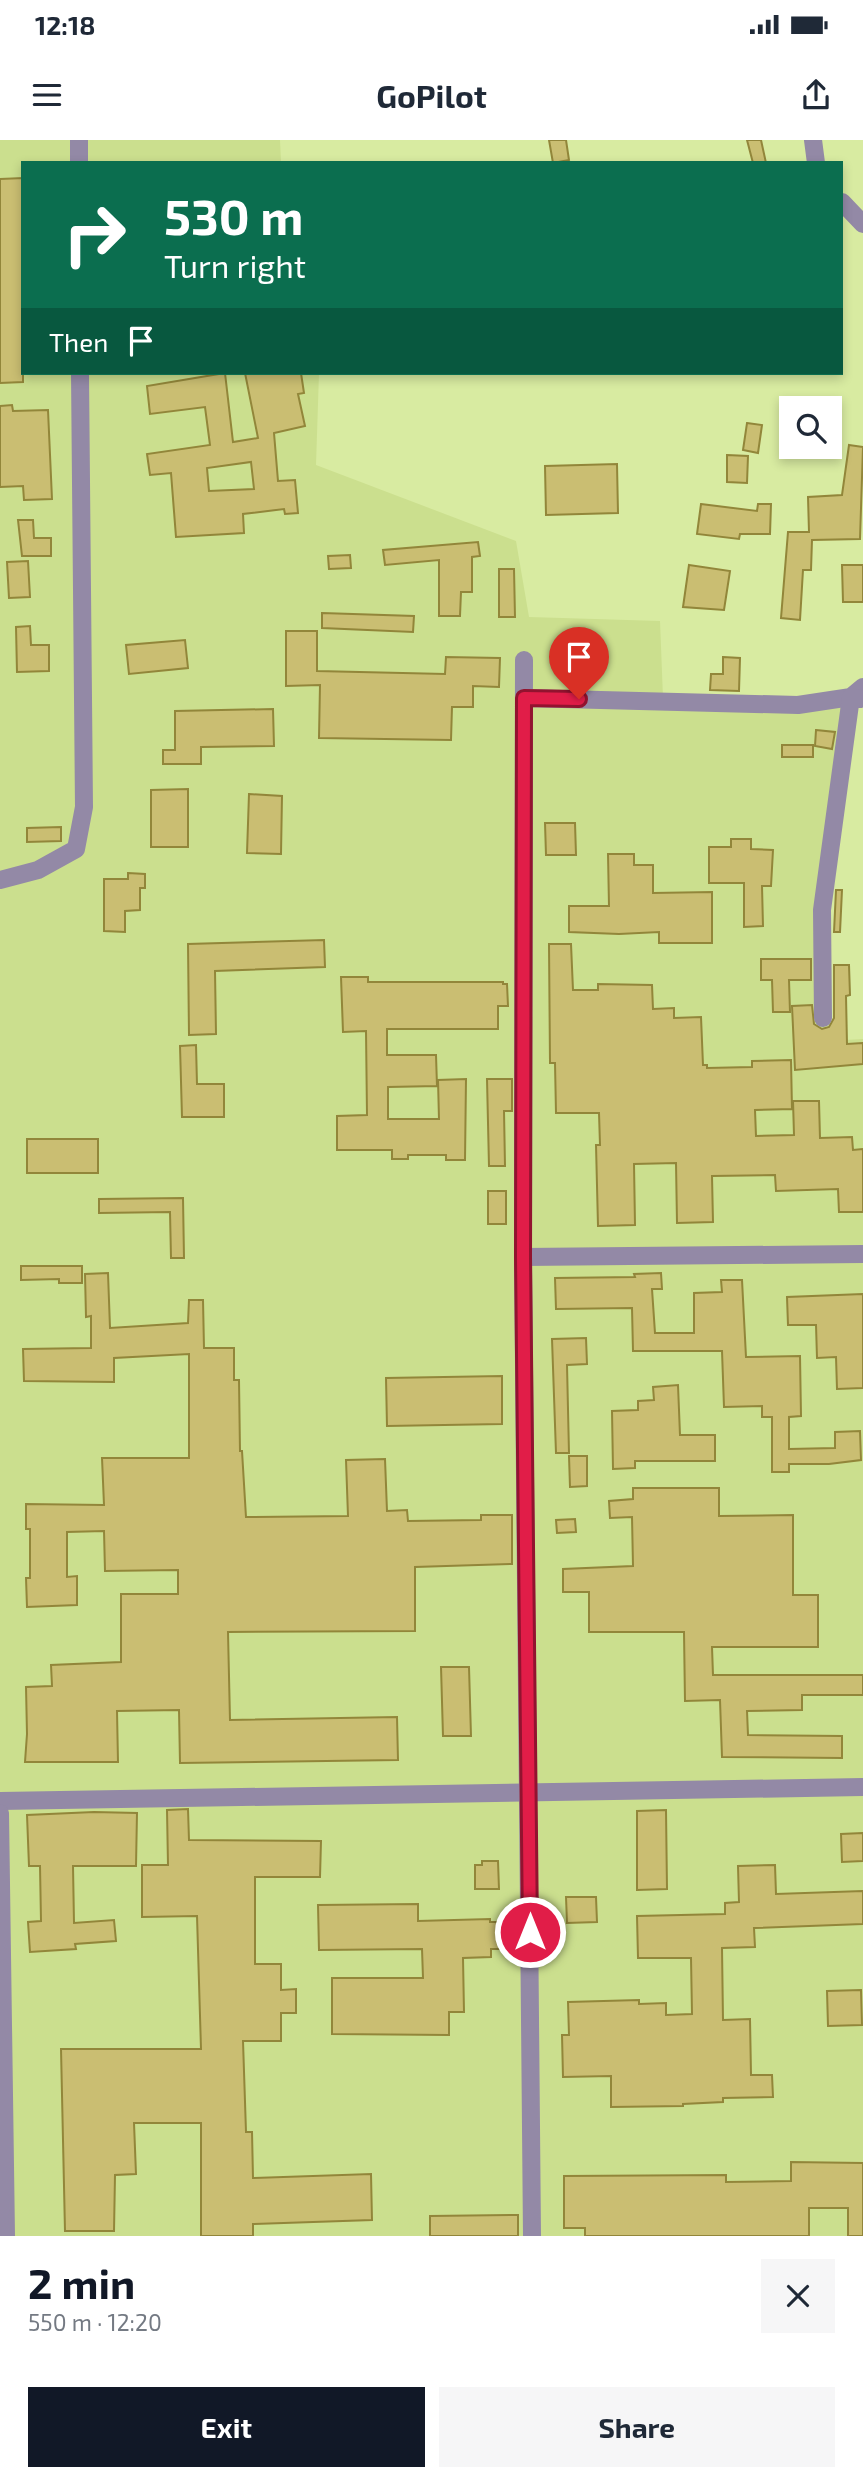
<!DOCTYPE html>
<meta charset="utf-8">
<style>
body{margin:0;font-family:"Exo 2",sans-serif;background:#f6f6f7;color:#1f2937;height:100vh;display:flex;flex-direction:column;font-size:26px;white-space:nowrap}
*{box-sizing:border-box;margin:0}
p{font-size:23px;color:#747a83}
.icon{flex:none;width:38px;height:38px;fill:none;stroke:currentColor;stroke-width:2;stroke-linecap:round;stroke-linejoin:round}
.map{position:relative;height:2096px;overflow:hidden}
.panel{display:flex;flex-direction:column;background:#fff;flex:1}
.panel>*{flex:none}
.top-card{position:absolute;left:21px;top:21px;width:822px;height:214px;border-radius:0px;box-shadow:0 4px 10px #0003;background:#0b6e4f;color:#fff;overflow:hidden}
.buttons{position:absolute;left:779px;top:256px;display:grid;gap:14px}
.buttons a{display:grid;place-items:center;width:63px;height:63px;border-radius:0px;background:#fff;box-shadow:0 4px 10px #0003;font-size:35px}
.pin{position:absolute;display:grid;place-items:center;width:60px;height:60px;color:#fff;margin:-72px -30px;border-radius:50% 50% 50% 0;rotate:-45deg;box-shadow:0 0 7px #0007}
.pin .icon{rotate:45deg}
.me{position:absolute;width:77px;margin:-38px;rotate:0deg;stroke-linejoin:round;filter:drop-shadow(0 0 5px #0008)}
.turn{display:flex;align-items:center;gap:24px;height:147px;padding:0 28px;font-size:32px}
.turn .icon{width:91px;height:91px;stroke-width:2.5}
.turn b{display:block;font-size:49px;line-height:60px}
.then{display:flex;align-items:center;height:66px;padding:0 28px;background:#0003;gap:14px;font-size:26px}
.round{display:grid;place-items:center;flex:none;width:74px;height:74px;border-radius:0px;background:#f6f6f7}
.headline{display:flex;align-items:center;justify-content:space-between;height:119px;padding:0 28px}
h1{font-size:42px;font-weight:700;line-height:52px;color:#111827}
.action{display:flex;gap:14px;margin-top:auto;padding:14px 28px}
.action a{flex:1;height:80px;border-radius:0px;background:#111827;color:#fff;font-size:28px;font-weight:700;line-height:80px;text-align:center}
.action a+a{background:#f6f6f7;color:#1f2937}
.status{display:flex;justify-content:space-between;align-items:center;height:49px;padding:0 35px;background:#fff;direction:ltr}
.status svg{height:19px;fill:currentColor}
header{display:flex;justify-content:space-between;align-items:center;height:91px;padding:0 28px;background:#fff;font-size:32px;font-weight:700}
.map>svg:first-child{display:block}
.built{fill:#cbdf8e}
.building{fill:#cabe72;stroke:#92863a;stroke-width:2;fill-rule:evenodd}
.lines{fill:none;stroke-linecap:round;stroke-linejoin:round}
.street{stroke:#9389a6;stroke-width:18}
.route-casing{stroke:#92132f;stroke-width:18}
.route{stroke:#e11d48;stroke-width:12}
</style>
<div class="status"><b>12:18</b><svg viewBox="0 0 49 12"><path d="M0 12V9h3v3zM5 12V6h3v6zM10 12V3h3v9zM15 12V0h3v12zM26 1h20v11H26zM47 4h2v5h-2z"/></svg></div>
<header><svg class="icon" aria-label="menu" viewBox="0 0 24 24"><path d="M4 6h16M4 12h16M4 18h16"/></svg>GoPilot<svg class="icon" aria-label="share" viewBox="0 0 24 24"><path d="M12 15V3M7 8l5-5 5 5M5 13v7h14v-7"/></svg></header>
<div class="map">
<svg width="863" height="2096" viewBox="0 0 863 2096">
<rect width="100%" height="100%" fill="#d8eba1"/>
<!-- built -->
<path class="built" d="M 0,0 L 280,0 L 281,23 L 23,23 L 23,233 L 319,233 L 316,325 L 516,401 L 529,477 L 660,481 L 663,558 L 857,567 L 822,736 L 827,901 L 863,899 L 863,2096 L 0,2096 Z"/>
<!-- building -->
<g class="building">
<path d="M 549,0 L 566,0 L 569,20 L 553,23 Z"/>
<path d="M 747,0 L 761,0 L 766,23 L 753,23 Z"/>
<path d="M 23,38 L 23,242 L 0,243 L 0,39 Z"/>
<path d="M 225,233 L 233,302 L 258,298 L 245,233 L 301,233 L 304,253 L 298,254 L 305,286 L 274,293 L 278,341 L 295,340 L 298,373 L 285,374 L 284,369 L 243,374 L 244,393 L 176,397 L 171,333 L 150,335 L 147,314 L 210,305 L 205,267 L 150,274 L 147,246 ZM 251,322 L 254,349 L 209,351 L 207,328 Z"/>
<path d="M 12,265 L 13,271 L 48,270 L 52,359 L 24,360 L 23,346 L 0,347 L 0,266 Z"/>
<path d="M 747,283 L 762,285 L 758,313 L 743,310 Z"/>
<path d="M 849,305 L 863,307 L 860,399 L 812,400 L 811,430 L 803,430 L 800,480 L 781,478 L 788,392 L 809,392 L 808,357 L 842,355 Z"/>
<path d="M 727,315 L 748,316 L 747,343 L 727,342 Z"/>
<path d="M 617,324 L 618,373 L 546,375 L 545,326 Z"/>
<path d="M 701,364 L 757,371 L 758,364 L 771,364 L 770,394 L 740,394 L 739,399 L 697,394 Z"/>
<path d="M 18,380 L 33,380 L 34,398 L 51,398 L 51,416 L 22,416 Z"/>
<path d="M 478,402 L 480,416 L 472,417 L 472,452 L 461,452 L 460,476 L 439,476 L 439,420 L 385,425 L 383,410 Z"/>
<path d="M 350,415 L 351,428 L 329,429 L 328,416 Z"/>
<path d="M 28,421 L 30,457 L 9,458 L 7,422 Z"/>
<path d="M 689,425 L 730,431 L 724,470 L 683,467 Z"/>
<path d="M 842,425 L 863,425 L 863,462 L 843,462 Z"/>
<path d="M 499,429 L 514,429 L 515,477 L 499,477 Z"/>
<path d="M 322,473 L 414,476 L 413,492 L 322,488 Z"/>
<path d="M 30,486 L 31,505 L 49,505 L 49,531 L 17,532 L 16,487 Z"/>
<path d="M 286,491 L 317,491 L 317,531 L 445,534 L 446,517 L 500,518 L 499,547 L 473,546 L 473,567 L 452,567 L 451,600 L 319,598 L 320,545 L 286,546 Z"/>
<path d="M 185,500 L 188,528 L 129,534 L 126,505 Z"/>
<path d="M 723,517 L 740,518 L 739,551 L 710,550 L 711,534 L 723,534 Z"/>
<path d="M 273,569 L 274,606 L 201,607 L 201,624 L 163,624 L 163,610 L 175,610 L 175,571 Z"/>
<path d="M 816,590 L 835,592 L 832,609 L 815,606 Z"/>
<rect x="782" y="605" width="31" height="12"/>
<path d="M 188,649 L 188,707 L 151,707 L 151,650 Z"/>
<path d="M 249,654 L 282,656 L 281,714 L 247,713 Z"/>
<path d="M 545,683 L 575,683 L 576,715 L 546,715 Z"/>
<path d="M 61,687 L 61,701 L 27,702 L 27,688 Z"/>
<path d="M 731,699 L 751,699 L 751,709 L 773,710 L 771,746 L 762,746 L 763,786 L 744,787 L 744,743 L 709,743 L 709,707 L 731,707 Z"/>
<path d="M 608,714 L 634,714 L 634,725 L 653,725 L 653,753 L 712,752 L 712,803 L 659,803 L 659,792 L 619,794 L 569,792 L 569,766 L 609,766 Z"/>
<path d="M 128,733 L 145,734 L 145,748 L 140,748 L 140,770 L 125,771 L 125,792 L 104,791 L 104,739 L 128,739 Z"/>
<path d="M 836,750 L 842,750 L 840,792 L 834,792 Z"/>
<path d="M 324,800 L 325,827 L 215,831 L 216,894 L 189,895 L 188,804 Z"/>
<path d="M 549,804 L 571,804 L 573,850 L 598,850 L 598,844 L 652,845 L 653,869 L 674,868 L 674,878 L 701,877 L 703,925 L 707,925 L 707,928 L 752,927 L 752,921 L 791,920 L 792,969 L 755,970 L 756,996 L 794,995 L 793,961 L 819,961 L 820,998 L 852,997 L 853,1010 L 863,1009 L 863,1072 L 839,1072 L 838,1049 L 776,1051 L 775,1035 L 712,1036 L 713,1082 L 677,1083 L 676,1023 L 634,1024 L 635,1085 L 598,1086 L 596,1005 L 600,1005 L 599,973 L 556,973 L 555,923 L 550,923 Z"/>
<path d="M 761,819 L 811,819 L 811,840 L 789,840 L 790,872 L 773,872 L 772,840 L 761,840 Z"/>
<path d="M 834,825 L 849,825 L 850,855 L 846,856 L 847,904 L 863,903 L 863,924 L 795,930 L 792,866 L 812,865 L 814,884 L 822,889 L 829,887 L 834,878 Z"/>
<path d="M 341,837 L 368,837 L 368,842 L 503,842 L 503,844 L 507,844 L 508,866 L 498,866 L 498,889 L 387,889 L 387,915 L 436,915 L 437,946 L 388,947 L 388,979 L 439,979 L 438,940 L 466,939 L 465,1020 L 446,1020 L 446,1015 L 408,1015 L 408,1019 L 392,1019 L 392,1010 L 337,1010 L 337,976 L 367,975 L 366,891 L 343,892 Z"/>
<path d="M 196,905 L 197,944 L 224,944 L 224,977 L 182,977 L 180,906 Z"/>
<path d="M 487,939 L 512,939 L 512,971 L 504,971 L 505,1026 L 489,1026 Z"/>
<rect x="27" y="999" width="71" height="34"/>
<rect x="488" y="1051" width="18" height="33"/>
<path d="M 183,1058 L 184,1118 L 171,1118 L 170,1072 L 99,1073 L 99,1059 Z"/>
<path d="M 21,1126 L 82,1126 L 82,1143 L 59,1143 L 59,1139 L 21,1140 Z"/>
<path d="M 108,1133 L 110,1188 L 188,1183 L 189,1160 L 203,1160 L 204,1208 L 234,1208 L 234,1240 L 239,1240 L 240,1311 L 242,1311 L 246,1377 L 348,1376 L 346,1320 L 385,1319 L 387,1371 L 407,1370 L 408,1381 L 481,1380 L 481,1375 L 512,1375 L 512,1424 L 415,1427 L 415,1491 L 228,1492 L 230,1580 L 397,1577 L 398,1620 L 180,1623 L 179,1570 L 117,1571 L 118,1622 L 25,1622 L 27,1594 L 26,1547 L 52,1546 L 51,1525 L 121,1522 L 121,1454 L 178,1454 L 178,1430 L 105,1431 L 104,1391 L 67,1392 L 67,1437 L 77,1436 L 77,1465 L 27,1467 L 26,1438 L 30,1438 L 30,1389 L 26,1389 L 26,1364 L 104,1365 L 102,1318 L 189,1318 L 189,1214 L 114,1218 L 114,1242 L 24,1241 L 23,1209 L 91,1208 L 91,1176 L 86,1177 L 85,1134 Z"/>
<path d="M 661,1133 L 662,1149 L 652,1149 L 655,1193 L 694,1193 L 694,1153 L 722,1152 L 721,1140 L 742,1140 L 746,1217 L 800,1216 L 801,1276 L 789,1277 L 789,1309 L 835,1308 L 835,1292 L 860,1291 L 861,1320 L 829,1324 L 789,1324 L 789,1332 L 772,1332 L 772,1277 L 762,1277 L 762,1266 L 724,1267 L 722,1211 L 633,1211 L 632,1168 L 556,1169 L 555,1138 L 635,1137 L 634,1134 Z"/>
<path d="M 863,1154 L 863,1248 L 837,1249 L 836,1217 L 817,1218 L 816,1185 L 788,1185 L 787,1157 Z"/>
<path d="M 586,1198 L 587,1224 L 567,1225 L 569,1313 L 556,1313 L 552,1199 Z"/>
<path d="M 502,1236 L 502,1284 L 387,1286 L 386,1238 Z"/>
<path d="M 678,1245 L 680,1295 L 715,1295 L 715,1321 L 635,1321 L 635,1328 L 613,1329 L 612,1271 L 638,1270 L 638,1261 L 654,1260 L 653,1247 Z"/>
<path d="M 569,1316 L 587,1316 L 587,1346 L 570,1347 Z"/>
<path d="M 633,1348 L 719,1348 L 719,1376 L 793,1375 L 793,1455 L 818,1455 L 818,1507 L 712,1507 L 713,1535 L 863,1535 L 863,1555 L 802,1555 L 802,1570 L 747,1571 L 748,1595 L 842,1596 L 842,1618 L 722,1617 L 720,1560 L 685,1561 L 684,1492 L 589,1492 L 589,1452 L 563,1452 L 563,1429 L 633,1426 L 632,1377 L 610,1378 L 609,1361 L 633,1359 Z"/>
<path d="M 575,1379 L 576,1392 L 557,1393 L 556,1380 Z"/>
<path d="M 441,1527 L 469,1527 L 471,1596 L 443,1596 Z"/>
<path d="M 188,1669 L 189,1700 L 321,1701 L 320,1737 L 255,1737 L 255,1824 L 281,1824 L 281,1850 L 296,1849 L 296,1873 L 281,1873 L 281,1901 L 243,1901 L 246,1992 L 252,1992 L 253,2038 L 371,2034 L 372,2080 L 253,2084 L 253,2096 L 201,2096 L 201,1983 L 134,1983 L 136,2034 L 115,2035 L 114,2091 L 65,2091 L 61,1909 L 201,1909 L 197,1776 L 142,1777 L 142,1725 L 168,1725 L 167,1670 Z"/>
<path d="M 666,1670 L 667,1749 L 637,1750 L 637,1671 Z"/>
<path d="M 94,1672 L 137,1673 L 136,1726 L 73,1726 L 74,1783 L 114,1780 L 116,1801 L 75,1804 L 76,1809 L 30,1812 L 28,1782 L 41,1781 L 40,1726 L 29,1726 L 27,1675 Z"/>
<path d="M 863,1693 L 863,1721 L 842,1722 L 841,1694 Z"/>
<path d="M 482,1721 L 498,1721 L 499,1749 L 475,1749 L 475,1725 L 482,1725 Z"/>
<path d="M 775,1725 L 776,1754 L 863,1751 L 863,1784 L 754,1788 L 755,1807 L 722,1808 L 723,1880 L 750,1879 L 751,1935 L 772,1935 L 773,1957 L 723,1958 L 723,1962 L 683,1964 L 683,1966 L 611,1967 L 611,1936 L 563,1937 L 562,1895 L 569,1895 L 568,1862 L 639,1860 L 639,1864 L 666,1863 L 666,1875 L 692,1874 L 691,1818 L 638,1818 L 637,1776 L 725,1774 L 725,1763 L 739,1762 L 738,1726 Z"/>
<path d="M 566,1757 L 596,1757 L 597,1782 L 567,1783 Z"/>
<path d="M 418,1764 L 418,1781 L 490,1779 L 490,1782 L 518,1782 L 518,1809 L 491,1809 L 491,1817 L 463,1818 L 464,1872 L 449,1872 L 449,1895 L 332,1894 L 332,1838 L 423,1838 L 422,1809 L 319,1810 L 318,1765 Z"/>
<path d="M 861,1850 L 862,1885 L 828,1886 L 827,1851 Z"/>
<path d="M 791,2022 L 863,2023 L 863,2096 L 848,2096 L 848,2068 L 809,2068 L 809,2096 L 585,2096 L 585,2088 L 564,2088 L 564,2036 L 726,2035 L 726,2042 L 791,2041 Z"/>
<path d="M 518,2075 L 518,2096 L 430,2096 L 430,2076 Z"/>
</g>
<g class="lines">
<!-- street -->
<g class="street">
<path d="M 79,0 L 79,23"/>
<path d="M 813,0 L 816,23"/>
<path d="M 842,62 L 863,84"/>
<path d="M 524,520 L 523,1117 L 532,2096"/>
<path d="M 524,558 L 798,565 L 851,557 L 863,547"/>
<path d="M 0,740 L 38,730 L 76,709 L 84,667 L 80,233"/>
<path d="M 823,878 L 822,770 L 851,557 L 860,559"/>
<path d="M 523,1117 L 863,1114"/>
<path d="M 0,1661 L 863,1647"/>
<path d="M 0,1673 L 6,2096"/>
</g>
</g>
<g class="lines">
<defs>
<path id="route" d="M 530,1792 L 523,1117 L 524,558 L 579,559"/>
</defs>
<!-- route casing -->
<use href="#route" class="route-casing"/>
<!-- route -->
<use href="#route" class="route"/>
</g>
</svg>
<div class="buttons">
<a><svg class="icon" aria-label="search" viewBox="0 0 24 24"><circle cx="10" cy="10" r="6"/><path d="M15 15l6 6"/></svg></a>
</div>
<div class="pin" style="left:579px;top:559px;background:#d93025"><svg class="icon" aria-label="arrive" viewBox="0 0 24 24"><path d="M6 21V4h12l-3 4 3 4H6"/></svg></div>
<svg class="me" style="left:530px;top:1792px" viewBox="-20 -20 40 40"><circle r="17" fill="#e11d48" stroke="#fff" stroke-width="3"/><path d="M0-11L8 9 0 5-8 9z" fill="#fff"/></svg>
<div class="top-card">
<div class="turn"><svg class="icon" aria-label="right" viewBox="0 0 24 24"><path d="M7 20v-9h11M14 6l5 5-5 5"/></svg><div><b>530 m</b>Turn right</div></div>
<div class="then">Then<svg class="icon" aria-label="arrive" viewBox="0 0 24 24"><path d="M6 21V4h12l-3 4 3 4H6"/></svg></div>
</div>
</div>
<section class="panel">
<div class="headline"><div><h1>2 min</h1><p>550 m · 12:20</p></div><a class="round"><svg class="icon" aria-label="close" viewBox="0 0 24 24"><path d="M6 6l12 12M18 6L6 18"/></svg></a></div>
<div class="action"><a>Exit</a><a>Share</a></div>
</section>
